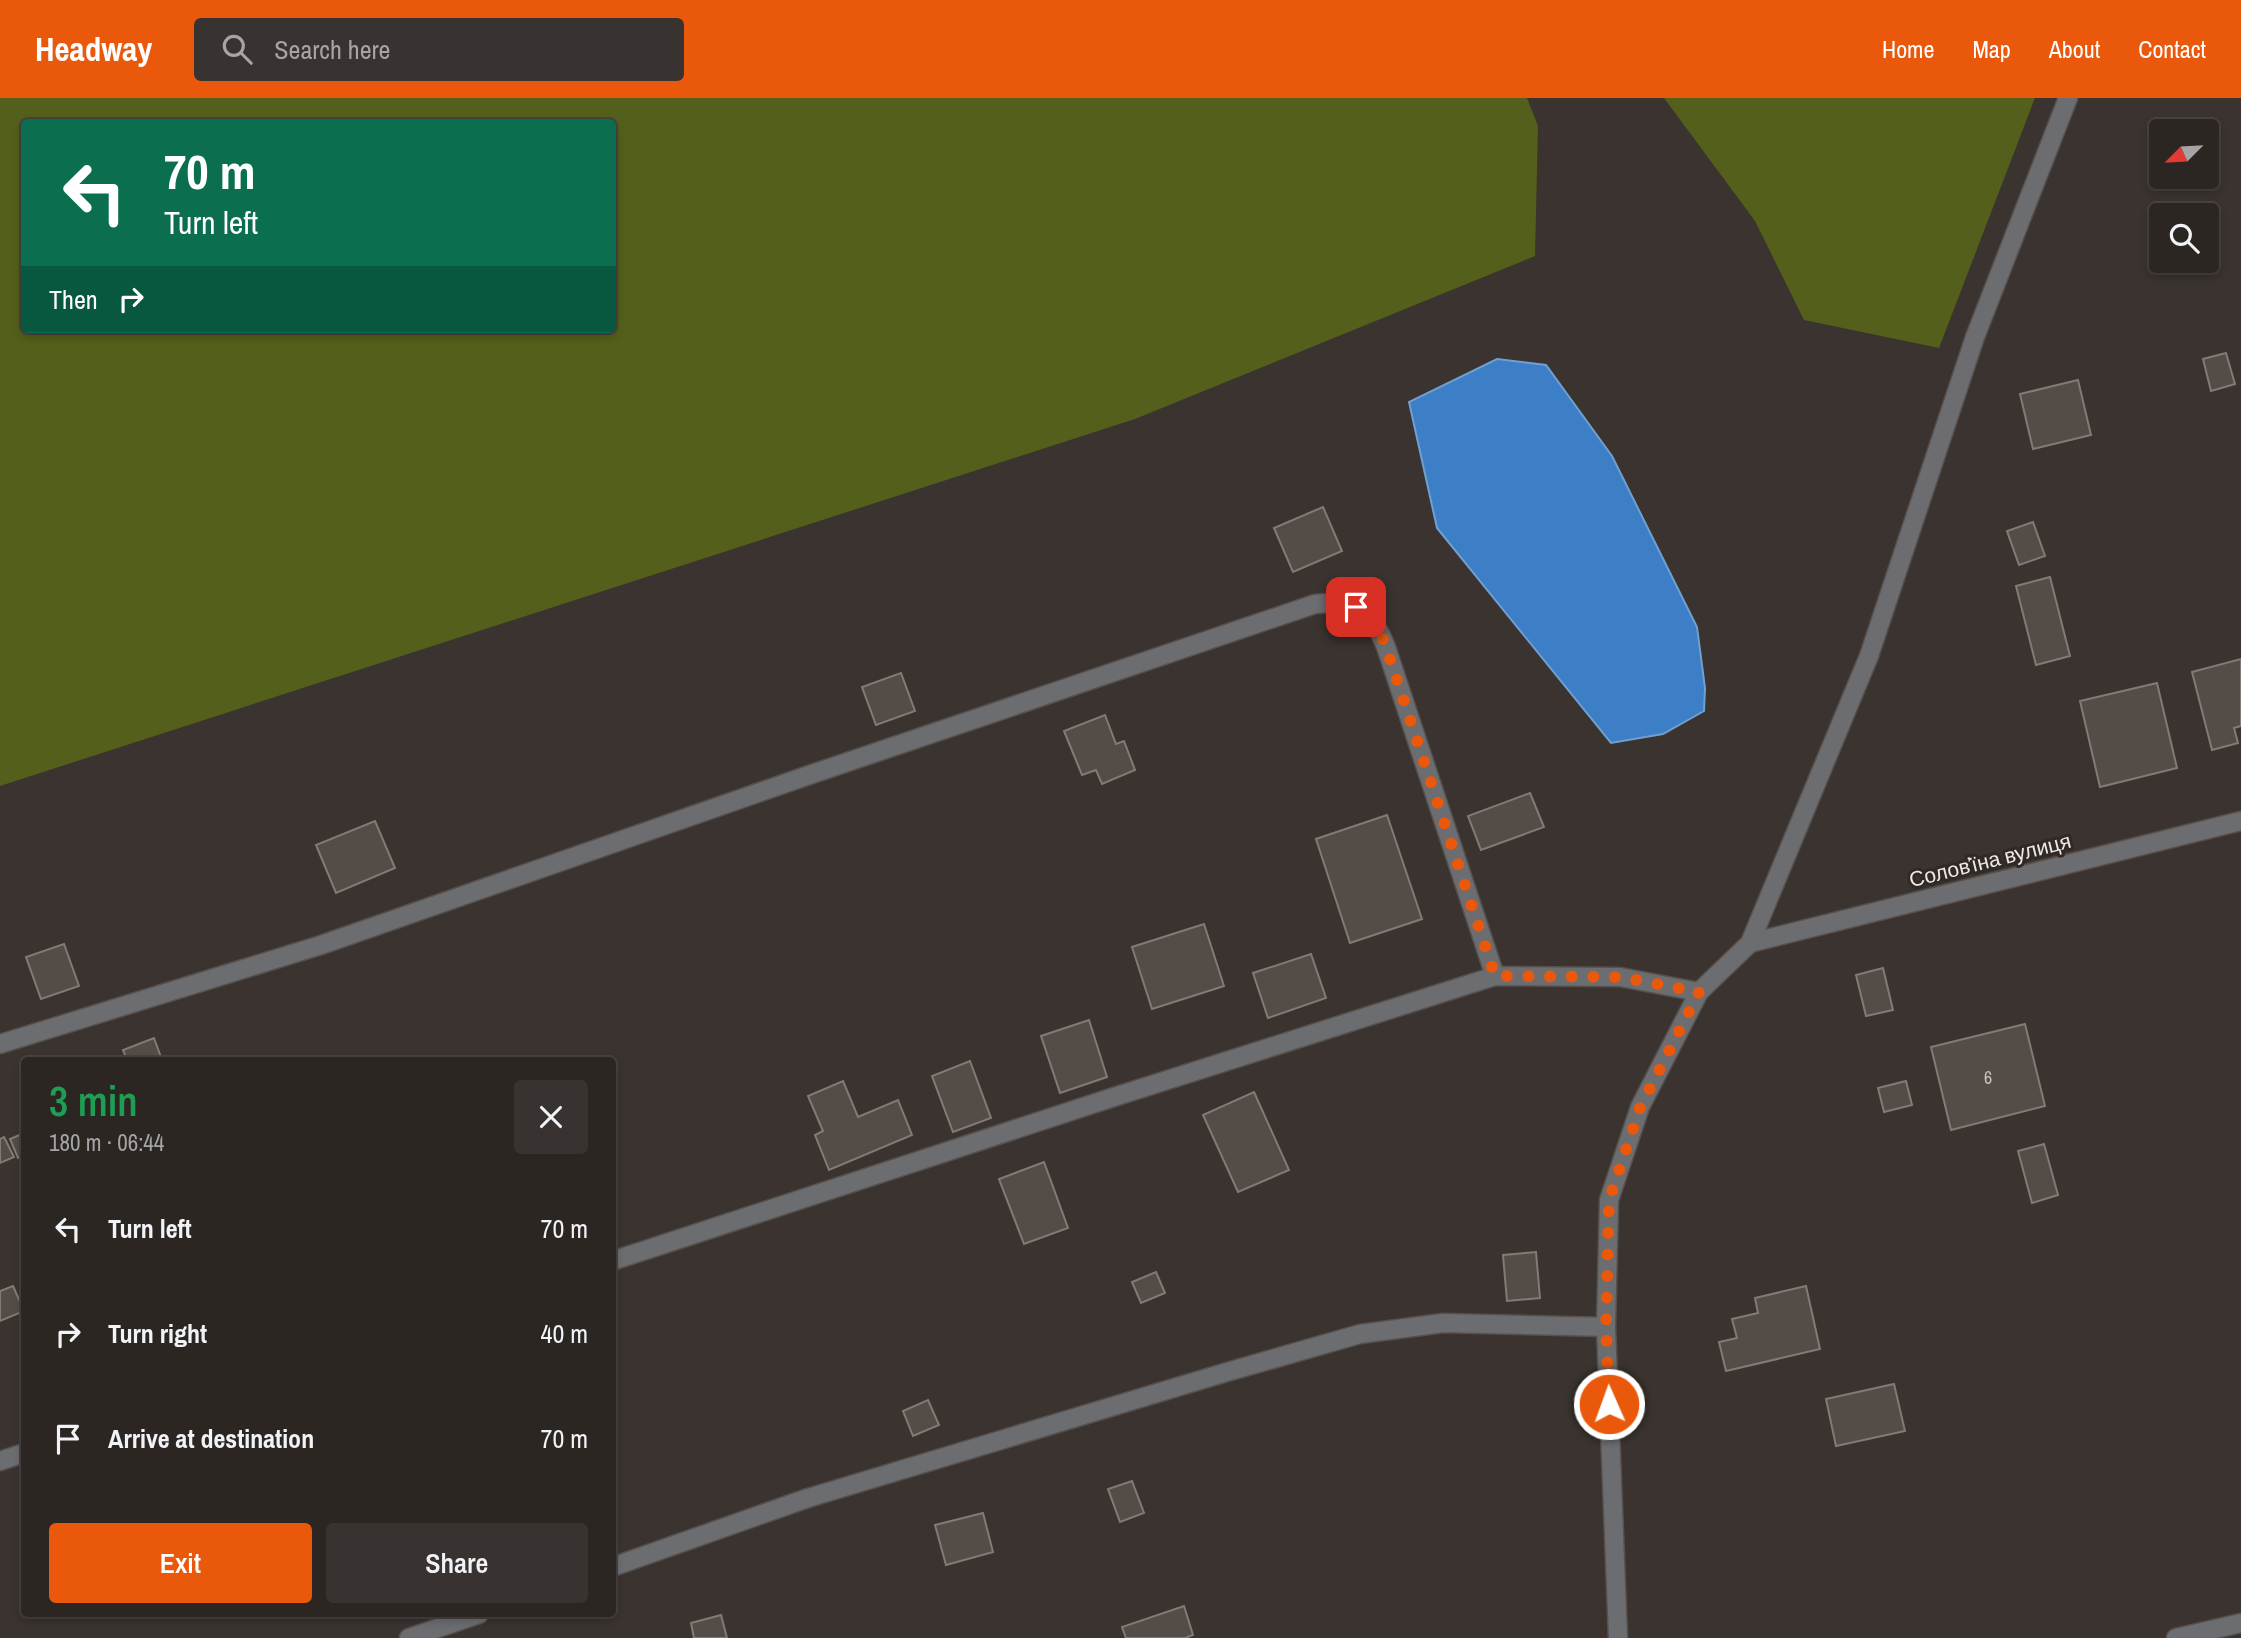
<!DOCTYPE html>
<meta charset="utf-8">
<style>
body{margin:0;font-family:"Archivo Narrow",sans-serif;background:#383230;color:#f1f3f6;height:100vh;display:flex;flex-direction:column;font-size:26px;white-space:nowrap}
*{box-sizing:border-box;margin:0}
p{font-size:23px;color:#a6a5a6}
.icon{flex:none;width:38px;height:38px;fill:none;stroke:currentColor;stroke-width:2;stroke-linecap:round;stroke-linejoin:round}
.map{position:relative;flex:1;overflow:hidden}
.details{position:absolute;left:21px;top:959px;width:595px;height:560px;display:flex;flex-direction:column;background:#2c2623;border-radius:7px;box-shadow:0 4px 10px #0003,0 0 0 2px #484341}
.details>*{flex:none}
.hud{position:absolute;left:21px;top:21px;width:595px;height:214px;border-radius:7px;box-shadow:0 4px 10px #0003,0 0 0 2px #484341;background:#0b6e4f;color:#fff;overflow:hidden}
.needle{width:46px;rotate:246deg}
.controls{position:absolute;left:2149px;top:21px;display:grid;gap:14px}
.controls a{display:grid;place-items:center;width:70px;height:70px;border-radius:7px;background:#2c2623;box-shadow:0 4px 10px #0003,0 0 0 2px #484341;font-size:35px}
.pin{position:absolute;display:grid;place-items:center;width:60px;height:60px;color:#fff;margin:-30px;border-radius:14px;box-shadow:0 4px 10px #0006}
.me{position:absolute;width:77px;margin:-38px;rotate:358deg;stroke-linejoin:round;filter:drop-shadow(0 0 5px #0008)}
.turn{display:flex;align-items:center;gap:24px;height:147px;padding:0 28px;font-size:32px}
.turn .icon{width:91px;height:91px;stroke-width:2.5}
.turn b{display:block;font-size:49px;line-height:60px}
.then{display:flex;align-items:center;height:66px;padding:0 28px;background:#0003;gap:14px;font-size:26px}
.round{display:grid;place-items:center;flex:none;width:74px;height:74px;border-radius:7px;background:#383230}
.head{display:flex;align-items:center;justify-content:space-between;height:119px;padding:0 28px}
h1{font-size:42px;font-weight:600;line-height:52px;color:#1e9e55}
.cta{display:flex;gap:14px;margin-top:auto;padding:14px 28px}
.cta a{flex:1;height:80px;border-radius:7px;background:#ea580c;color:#fff;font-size:28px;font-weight:600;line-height:80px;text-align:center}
.cta a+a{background:#383230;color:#f1f3f6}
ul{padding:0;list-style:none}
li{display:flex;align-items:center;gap:21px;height:105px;padding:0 28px}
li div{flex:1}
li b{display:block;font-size:26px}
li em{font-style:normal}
header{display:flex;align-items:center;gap:42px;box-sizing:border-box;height:98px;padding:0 35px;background:#ea580c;color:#fff}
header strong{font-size:33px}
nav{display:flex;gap:38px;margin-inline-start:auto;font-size:24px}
.search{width:490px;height:63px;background:#383230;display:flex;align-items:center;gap:18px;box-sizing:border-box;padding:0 24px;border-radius:7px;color:#a6a5a6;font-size:26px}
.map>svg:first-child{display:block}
.green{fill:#535f1a;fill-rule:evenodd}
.water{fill:#3c7fc6;stroke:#719fd0;stroke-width:2}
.building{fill:#544c47;stroke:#837a75;stroke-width:2}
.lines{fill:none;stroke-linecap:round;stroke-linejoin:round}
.minor-casing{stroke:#57504c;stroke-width:21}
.minor{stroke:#6b6d71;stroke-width:18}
.route{stroke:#ea580c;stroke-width:12;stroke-dasharray:0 21.6}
.labels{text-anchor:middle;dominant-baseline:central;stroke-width:6;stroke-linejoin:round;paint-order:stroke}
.number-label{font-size:18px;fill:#c8c2be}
.street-label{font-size:21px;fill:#eee9e6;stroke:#302925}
</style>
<header>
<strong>Headway</strong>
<div class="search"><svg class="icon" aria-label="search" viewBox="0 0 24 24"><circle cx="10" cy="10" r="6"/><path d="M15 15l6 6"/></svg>Search here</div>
<nav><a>Home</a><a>Map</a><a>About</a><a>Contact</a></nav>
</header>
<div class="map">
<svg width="2241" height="1540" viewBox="0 0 2241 1540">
<rect width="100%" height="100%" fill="#3a332f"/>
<!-- green -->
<g class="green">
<path d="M 0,0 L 1527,0 L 1538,28 L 1535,158 L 1135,321 L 0,688 ZM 24,24 L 612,24 L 612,231 L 24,231 Z"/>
<path d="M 1664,0 L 2035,0 L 1939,250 L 1804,222 L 1755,123 Z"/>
</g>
<!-- water -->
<path class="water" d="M 1497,261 L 1546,267 L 1612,358 L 1697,529 L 1705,590 L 1704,613 L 1663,636 L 1611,645 L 1437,430 L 1409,304 Z"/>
<!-- building -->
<g class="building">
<path d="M 2226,255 L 2235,286 L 2211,293 L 2203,261 Z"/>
<path d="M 2078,282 L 2091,337 L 2033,351 L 2020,296 Z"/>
<path d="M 1323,409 L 1342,453 L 1293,474 L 1274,430 Z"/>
<path d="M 2033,424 L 2045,458 L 2019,467 L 2007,433 Z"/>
<path d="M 2050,479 L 2070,558 L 2036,567 L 2016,488 Z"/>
<path d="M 2241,561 L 2241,628 L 2234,630 L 2238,645 L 2212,652 L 2192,574 Z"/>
<path d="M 901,575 L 915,613 L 876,627 L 862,589 Z"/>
<path d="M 2157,585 L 2177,670 L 2100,689 L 2080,603 Z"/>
<path d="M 1105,617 L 1116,646 L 1124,643 L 1135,672 L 1102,686 L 1096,672 L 1082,677 L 1064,633 Z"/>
<path d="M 1530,695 L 1544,729 L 1481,752 L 1468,718 Z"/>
<path d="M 1387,717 L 1422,821 L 1350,845 L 1316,741 Z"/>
<path d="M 375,723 L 395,770 L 336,795 L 316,747 Z"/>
<path d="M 1204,826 L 1224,888 L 1152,911 L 1132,849 Z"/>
<path d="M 64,846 L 79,888 L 41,901 L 26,859 Z"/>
<path d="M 1311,856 L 1326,900 L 1268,920 L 1253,875 Z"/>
<path d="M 1883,870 L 1893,912 L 1866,918 L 1856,877 Z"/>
<path d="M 1089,922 L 1107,979 L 1060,995 L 1041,938 Z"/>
<path d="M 2025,926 L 2045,1008 L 1951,1032 L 1931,949 Z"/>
<path d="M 154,940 L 162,962 L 127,962 L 123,952 Z"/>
<path d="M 970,963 L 991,1020 L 953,1034 L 932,978 Z"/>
<path d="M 843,983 L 858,1019 L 898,1002 L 912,1037 L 829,1072 L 815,1037 L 823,1033 L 808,998 Z"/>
<path d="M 1906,983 L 1912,1007 L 1884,1014 L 1878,990 Z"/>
<path d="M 1254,994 L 1289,1072 L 1238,1094 L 1203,1017 Z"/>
<path d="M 24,1035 L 24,1057 L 18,1060 L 10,1041 Z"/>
<path d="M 4,1039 L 14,1059 L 0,1065 L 0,1041 Z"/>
<path d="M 2044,1046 L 2058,1097 L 2032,1105 L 2018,1053 Z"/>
<path d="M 1044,1064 L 1068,1130 L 1024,1146 L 999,1081 Z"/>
<path d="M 1536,1154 L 1540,1200 L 1507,1203 L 1503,1157 Z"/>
<path d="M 1156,1174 L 1165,1195 L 1141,1205 L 1132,1184 Z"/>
<path d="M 13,1188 L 24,1213 L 0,1223 L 0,1193 Z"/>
<path d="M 1806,1188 L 1820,1251 L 1726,1273 L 1719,1244 L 1737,1240 L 1732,1221 L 1758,1215 L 1755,1200 Z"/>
<path d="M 1894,1286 L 1905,1333 L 1836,1348 L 1826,1301 Z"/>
<path d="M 928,1302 L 939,1327 L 913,1338 L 903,1313 Z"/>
<path d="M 1132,1383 L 1144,1415 L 1120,1424 L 1108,1391 Z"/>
<path d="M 983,1415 L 993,1454 L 946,1467 L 935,1427 Z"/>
<path d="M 1184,1508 L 1193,1537 L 1185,1540 L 1126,1540 L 1122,1529 Z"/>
<path d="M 721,1517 L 727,1540 L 694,1540 L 691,1525 Z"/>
</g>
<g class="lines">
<defs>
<g id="minor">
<path d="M 1750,845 L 2241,723"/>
<path d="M 0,946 L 321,847 L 812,676 L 1315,506 C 1357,502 1370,510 1386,549 L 1495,878"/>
<path d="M 612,1163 L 1117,998 L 1495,878 L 1620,879 L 1699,894"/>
<path d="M 0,1363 L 24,1355"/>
<path d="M 612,1469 L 808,1400 L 1227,1274 L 1360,1236 L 1443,1225 L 1606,1229"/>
<path d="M 409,1540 L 479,1516"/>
<path d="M 1618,1540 L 1606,1229 L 1609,1102 L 1640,1009 L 1699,894 L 1750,845 L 1869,558 L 1975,239 L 2068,0"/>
<path d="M 2176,1540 L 2241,1525"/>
</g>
</defs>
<!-- minor casing -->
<use href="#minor" class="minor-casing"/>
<!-- minor -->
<use href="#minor" class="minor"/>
</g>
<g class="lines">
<!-- route -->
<path class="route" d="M 1356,509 L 1376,524 L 1386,549 L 1495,878 L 1620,879 L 1699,894 L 1640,1010 L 1609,1102 L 1606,1229 L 1609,1306"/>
</g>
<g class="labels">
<!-- number labels -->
<g class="number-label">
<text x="1988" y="979">6</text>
</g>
<!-- street labels -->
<g class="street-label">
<text transform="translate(1990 762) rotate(-14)">Соловʼїна вулиця</text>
</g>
</g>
</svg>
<div class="controls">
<a><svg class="needle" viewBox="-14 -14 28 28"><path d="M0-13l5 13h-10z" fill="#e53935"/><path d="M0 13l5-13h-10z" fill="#a6a5a6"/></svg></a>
<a><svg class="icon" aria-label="search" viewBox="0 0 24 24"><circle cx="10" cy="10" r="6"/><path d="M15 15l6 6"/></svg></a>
</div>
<div class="pin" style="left:1356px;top:509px;background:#d93025"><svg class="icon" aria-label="arrive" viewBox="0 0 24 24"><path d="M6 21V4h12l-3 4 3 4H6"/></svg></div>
<svg class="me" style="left:1609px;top:1306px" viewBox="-20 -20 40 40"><circle r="17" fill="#ea580c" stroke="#fff" stroke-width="3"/><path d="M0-11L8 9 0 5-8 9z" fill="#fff"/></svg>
<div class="hud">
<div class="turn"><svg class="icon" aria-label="left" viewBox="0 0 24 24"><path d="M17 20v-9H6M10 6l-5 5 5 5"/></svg><div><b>70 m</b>Turn left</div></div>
<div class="then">Then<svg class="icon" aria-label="right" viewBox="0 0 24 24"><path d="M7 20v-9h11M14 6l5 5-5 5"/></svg></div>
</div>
<section class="details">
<div class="head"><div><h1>3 min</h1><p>180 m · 06:44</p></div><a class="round"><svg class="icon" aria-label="close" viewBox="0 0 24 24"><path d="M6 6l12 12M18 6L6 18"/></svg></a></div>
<ul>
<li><svg class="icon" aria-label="left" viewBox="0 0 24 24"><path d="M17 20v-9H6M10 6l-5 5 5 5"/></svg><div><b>Turn left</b></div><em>70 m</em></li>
<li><svg class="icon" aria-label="right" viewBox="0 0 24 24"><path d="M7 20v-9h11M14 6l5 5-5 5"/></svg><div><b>Turn right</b></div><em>40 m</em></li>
<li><svg class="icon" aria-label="arrive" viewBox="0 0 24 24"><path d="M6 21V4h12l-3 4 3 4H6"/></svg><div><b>Arrive at destination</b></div><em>70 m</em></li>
</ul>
<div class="cta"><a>Exit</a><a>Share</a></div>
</section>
</div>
